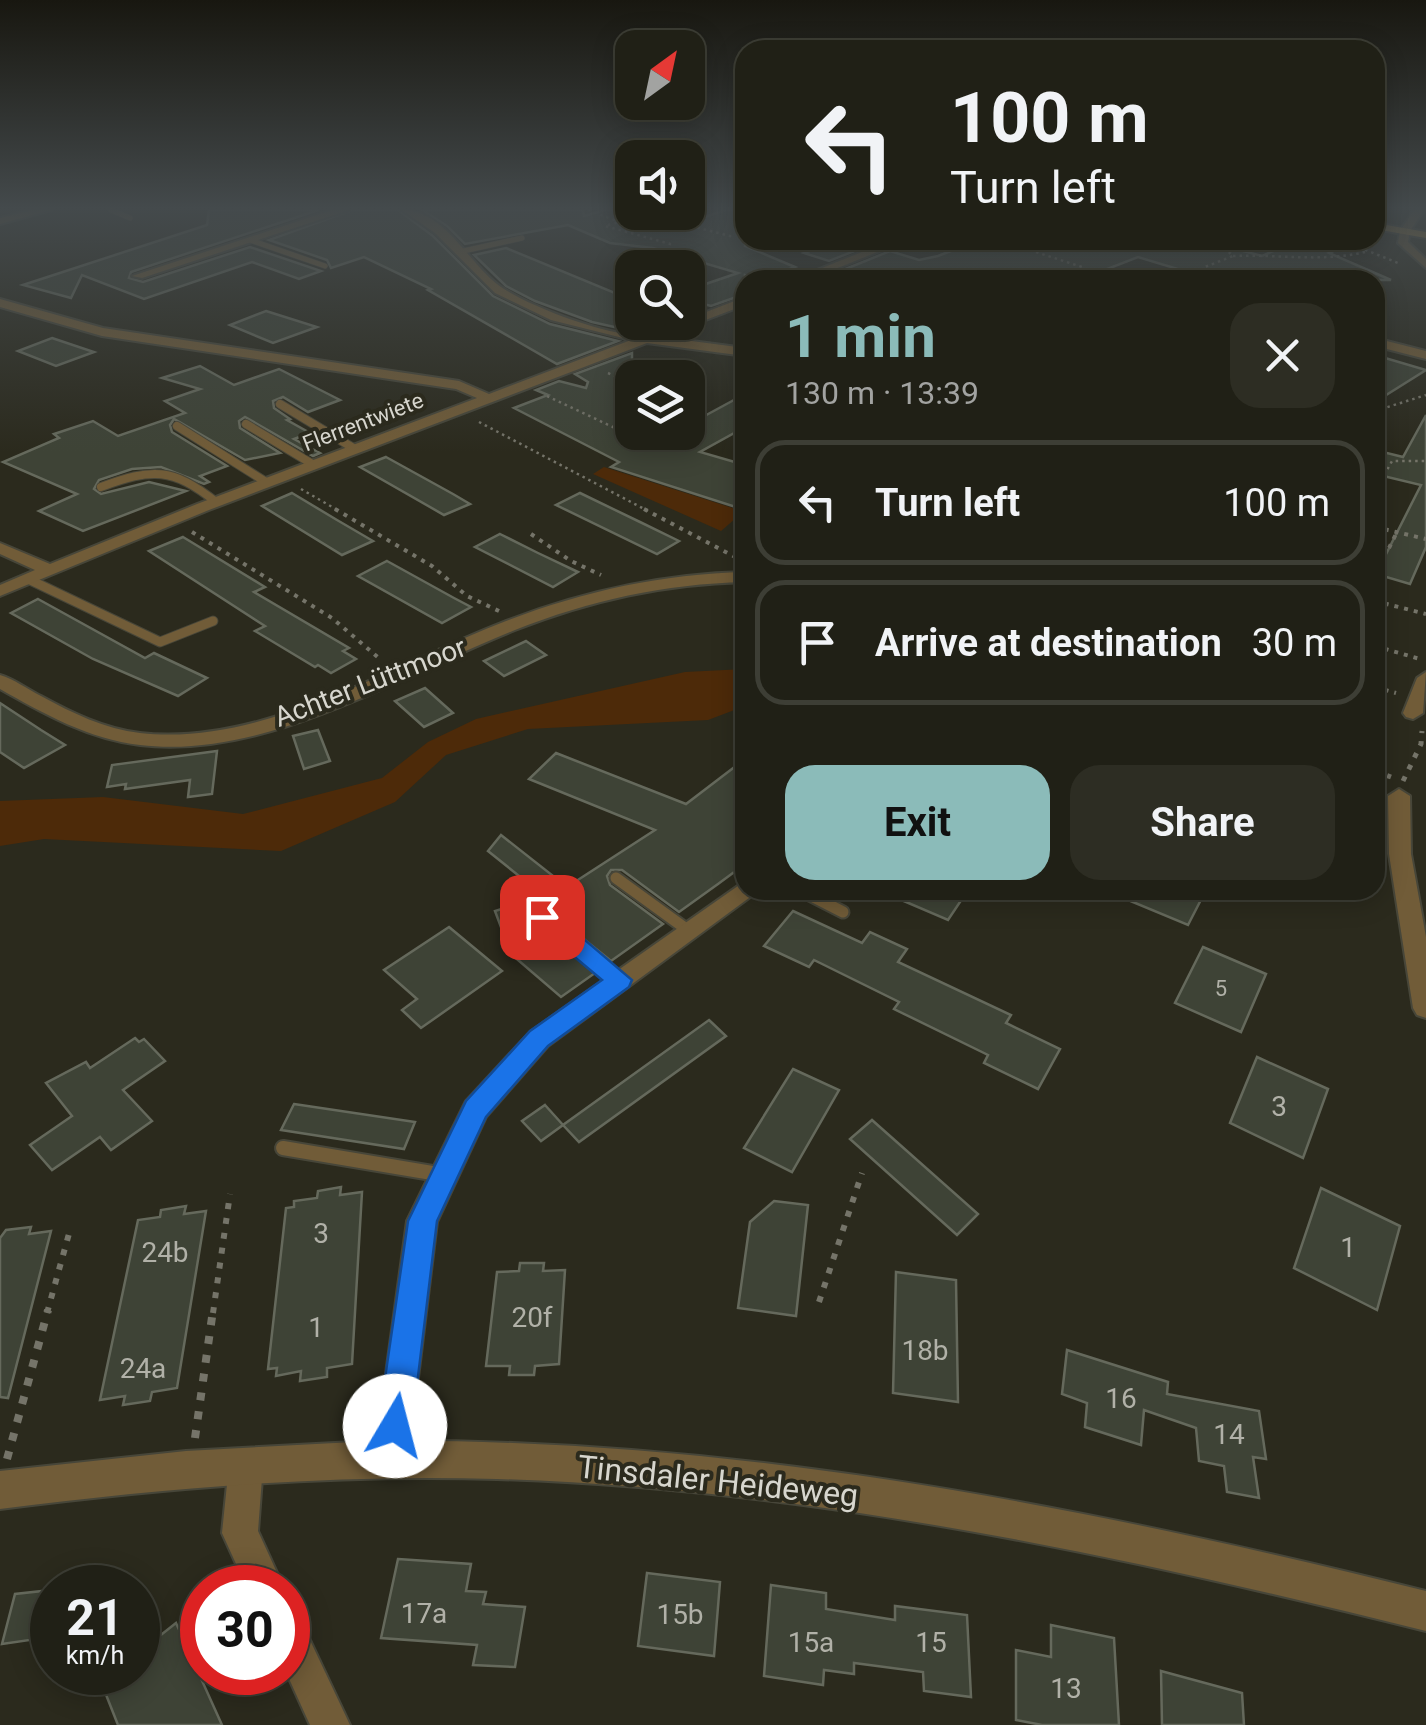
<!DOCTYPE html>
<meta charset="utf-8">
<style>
body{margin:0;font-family:Roboto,sans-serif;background:#2d2d23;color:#f1f3f6;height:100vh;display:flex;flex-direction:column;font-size:38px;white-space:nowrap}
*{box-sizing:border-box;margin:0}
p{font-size:32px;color:#a2a3a1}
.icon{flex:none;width:55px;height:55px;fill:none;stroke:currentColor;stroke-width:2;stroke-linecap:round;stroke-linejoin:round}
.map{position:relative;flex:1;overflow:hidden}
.side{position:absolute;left:735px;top:270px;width:650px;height:630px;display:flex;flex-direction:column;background:#202016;border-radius:30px;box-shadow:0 5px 25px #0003,0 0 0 2px #3d3e35}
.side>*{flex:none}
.guide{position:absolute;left:735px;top:40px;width:650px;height:210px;border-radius:30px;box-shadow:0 5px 25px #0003,0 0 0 2px #3d3e35;background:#202016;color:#f1f3f6;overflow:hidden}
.needle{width:65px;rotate:33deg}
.controls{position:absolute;left:615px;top:30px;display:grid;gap:20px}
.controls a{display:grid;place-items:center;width:90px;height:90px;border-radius:20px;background:#202016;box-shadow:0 5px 25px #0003,0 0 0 2px #3d3e35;font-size:50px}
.speed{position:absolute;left:30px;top:1565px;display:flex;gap:20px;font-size:50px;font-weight:700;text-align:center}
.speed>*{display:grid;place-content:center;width:130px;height:130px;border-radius:50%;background:#202016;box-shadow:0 5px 25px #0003,0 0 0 2px #3d3e35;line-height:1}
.speed small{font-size:25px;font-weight:400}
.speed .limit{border:15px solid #d22;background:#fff;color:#111}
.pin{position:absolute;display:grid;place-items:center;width:85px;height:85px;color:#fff;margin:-42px;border-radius:20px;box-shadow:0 5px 15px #0006}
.me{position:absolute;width:110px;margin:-55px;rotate:8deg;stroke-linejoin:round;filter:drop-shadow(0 0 8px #0008)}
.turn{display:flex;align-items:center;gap:35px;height:210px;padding:0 50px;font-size:45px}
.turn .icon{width:130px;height:130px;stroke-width:2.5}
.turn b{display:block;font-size:70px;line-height:85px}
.round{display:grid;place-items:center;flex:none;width:105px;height:105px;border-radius:30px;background:#2d2d23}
.headline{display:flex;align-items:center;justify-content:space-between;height:170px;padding:0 50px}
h1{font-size:60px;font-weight:700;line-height:75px;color:#8bbbb9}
.primary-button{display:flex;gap:20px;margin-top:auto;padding:20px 50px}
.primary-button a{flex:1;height:115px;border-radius:30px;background:#8bbbb9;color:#111;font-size:40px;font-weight:700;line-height:115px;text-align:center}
.primary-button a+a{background:#2d2d23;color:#f1f3f6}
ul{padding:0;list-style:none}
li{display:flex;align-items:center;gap:30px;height:125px;margin:0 20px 15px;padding:0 30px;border:5px solid #3d3e35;border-radius:30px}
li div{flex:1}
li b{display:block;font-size:38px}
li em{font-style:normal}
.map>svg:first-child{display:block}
.green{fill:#4d2a09}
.building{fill:#3e4336;stroke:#65695c;stroke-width:2.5}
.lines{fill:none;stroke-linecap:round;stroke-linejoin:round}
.service-far4-casing{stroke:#474639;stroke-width:6}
.service-far3-casing{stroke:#474639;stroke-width:10}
.service-far2-casing{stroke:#474639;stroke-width:11}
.service-far1-casing{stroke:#474639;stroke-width:15}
.service-casing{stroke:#474639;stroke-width:18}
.minor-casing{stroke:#474639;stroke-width:4}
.tertiary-casing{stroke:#474639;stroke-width:4}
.primary-casing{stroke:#474639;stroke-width:4}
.path-far4{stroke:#757469;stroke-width:2.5;stroke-dasharray:2.5 4;stroke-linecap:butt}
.path-far3{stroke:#757469;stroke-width:4;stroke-dasharray:4 6;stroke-linecap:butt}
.path-far2{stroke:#757469;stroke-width:5;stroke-dasharray:5 8;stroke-linecap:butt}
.path-far1{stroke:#757469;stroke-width:6;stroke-dasharray:6 9;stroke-linecap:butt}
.path{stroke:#757469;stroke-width:8;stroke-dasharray:8 11;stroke-linecap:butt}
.service-far4{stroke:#715c38;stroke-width:5}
.service-far3{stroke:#715c38;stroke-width:8}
.service-far2{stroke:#715c38;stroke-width:9}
.service-far1{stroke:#715c38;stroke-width:11}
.service{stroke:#715c38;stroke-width:14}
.minor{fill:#715c38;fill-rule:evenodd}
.tertiary{fill:#715c38;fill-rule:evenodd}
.primary{fill:#b98e3e;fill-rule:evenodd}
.route{fill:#1a73e8;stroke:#114b97;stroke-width:2.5}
.labels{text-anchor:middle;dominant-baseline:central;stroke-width:8;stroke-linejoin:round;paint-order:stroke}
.far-street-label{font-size:22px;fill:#d7d6ce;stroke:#2b2a1d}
.number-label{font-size:22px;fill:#b1b1a8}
.street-label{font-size:28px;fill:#d7d6ce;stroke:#2b2a1d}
.near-number-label{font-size:28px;fill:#b1b1a8}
.near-street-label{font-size:32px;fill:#d7d6ce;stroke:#2b2a1d}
</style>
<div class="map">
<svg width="1426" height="1725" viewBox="0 0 1426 1725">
<rect width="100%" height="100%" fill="#2b2a1d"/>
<!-- green -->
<g class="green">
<path d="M 604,467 L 745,512 L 745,521 L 736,518 L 721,531 L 593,474 Z"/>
<path d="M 745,669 L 745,706 L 708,720 L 528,729 L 446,755 L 395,802 L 281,851 L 44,839 L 0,846 L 0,801 L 103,797 L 243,814 L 382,778 L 428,742 L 476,719 L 685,672 Z"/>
</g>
<!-- building -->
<g class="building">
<path d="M 209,210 L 319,210 L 131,272 L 129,278 L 143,282 L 250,247 L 321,271 L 299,279 L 252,262 L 144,299 L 82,275 L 71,298 L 23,285 L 207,225 Z"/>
<path d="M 352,210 L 398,210 L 433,236 L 493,296 L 550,324 L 618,341 L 557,364 L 428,290 L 431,289 L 364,257 L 331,268 L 327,260 L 269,240 Z"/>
<path d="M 422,210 L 583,210 L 584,216 L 605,210 L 632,210 L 632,214 L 671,228 L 726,210 L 745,210 L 745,246 L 795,267 L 762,279 L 745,275 L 745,294 L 711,306 L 688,300 L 688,290 L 738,273 L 653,248 L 610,243 L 568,225 L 465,244 L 447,226 Z"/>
<path d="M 839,240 L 870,245 L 829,261 L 804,253 Z"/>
<path d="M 965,240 L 1202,240 L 1262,256 L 1298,240 L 1357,240 L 1329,253 L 1391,280 L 1214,280 L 1138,257 L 1079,280 L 872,280 L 874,277 L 848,268 L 890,251 L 919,260 L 938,256 L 964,246 Z"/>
<path d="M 506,248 L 632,300 L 632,331 L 592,322 L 535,301 L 506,286 L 474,255 Z"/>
<path d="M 266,311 L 317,327 L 273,343 L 230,325 Z"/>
<path d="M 52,338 L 94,352 L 56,366 L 18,351 Z"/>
<path d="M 632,353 L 632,432 L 660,439 L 673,432 L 688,432 L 688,425 L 745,394 L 745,427 L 700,452 L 745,465 L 745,510 L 611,467 L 619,462 L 514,408 L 548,395 L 536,390 L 559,381 L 586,388 L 588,382 L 575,374 Z"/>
<path d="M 1375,355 L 1426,370 L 1375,402 Z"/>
<path d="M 200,366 L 234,385 L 279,369 L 340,400 L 308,412 L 283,397 L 273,401 L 274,408 L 290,419 L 287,420 L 310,433 L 294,439 L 320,453 L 313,456 L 245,417 L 239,421 L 240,428 L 280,453 L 245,460 L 174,419 L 170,425 L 172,432 L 227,466 L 200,476 L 209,482 L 204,484 L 161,467 L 132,469 L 99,480 L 94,489 L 101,494 L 149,482 L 186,491 L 83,531 L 39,511 L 77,494 L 3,462 L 59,438 L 54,434 L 93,421 L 118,436 L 185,413 L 165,401 L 200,389 L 162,378 Z"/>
<path d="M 1426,415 L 1426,547 L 1410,584 L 1376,574 L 1421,485 L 1375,474 L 1375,450 L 1403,457 Z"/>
<path d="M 386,457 L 453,494 L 470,504 L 444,515 L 360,467 Z"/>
<path d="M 292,493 L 337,520 L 373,541 L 342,555 L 262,506 Z"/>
<path d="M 580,493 L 640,522 L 679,541 L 657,554 L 556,505 Z"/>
<path d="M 500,534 L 538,553 L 578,572 L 553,587 L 475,547 Z"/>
<path d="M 183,537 L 265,587 L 254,592 L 349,648 L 343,651 L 356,659 L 331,673 L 318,665 L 315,667 L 255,631 L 265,626 L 149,551 Z"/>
<path d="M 387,561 L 454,598 L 471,607 L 442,623 L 358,576 Z"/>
<path d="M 38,599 L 145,658 L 154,653 L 207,678 L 178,696 L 93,659 L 11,613 Z"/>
<path d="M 526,641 L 546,655 L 504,676 L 484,661 Z"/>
<path d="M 425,688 L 453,713 L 424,727 L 395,701 Z"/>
<path d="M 0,703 L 41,730 L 65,745 L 24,768 L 0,752 Z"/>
<path d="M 318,730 L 330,761 L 304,769 L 293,736 Z"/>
<path d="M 217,751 L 212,794 L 188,797 L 190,780 L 125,789 L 126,784 L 107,787 L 112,765 Z"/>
<path d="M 556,753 L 686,804 L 745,759 L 745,864 L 718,884 L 679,912 L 622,870 L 611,870 L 607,876 L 610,885 L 663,924 L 611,961 L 548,910 L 534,912 L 536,924 L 595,973 L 561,997 L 511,954 L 495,911 L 544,896 L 488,851 L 501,835 L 567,887 L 655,830 L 529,779 Z"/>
<path d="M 878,890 L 968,890 L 948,920 Z"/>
<path d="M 1104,890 L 1206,890 L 1188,925 Z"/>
<path d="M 793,911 L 862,943 L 870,932 L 907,949 L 898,962 L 1011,1015 L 1006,1023 L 1060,1049 L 1038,1089 L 984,1063 L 988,1055 L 894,1009 L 899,1002 L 814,960 L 809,967 L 764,946 Z"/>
<path d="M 449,927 L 502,971 L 421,1028 L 402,1010 L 417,999 L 384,970 Z"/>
<path d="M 1203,947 L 1266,974 L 1241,1032 L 1175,1003 Z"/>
<path d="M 709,1020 L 726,1036 L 579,1142 L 563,1125 Z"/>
<path d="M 135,1038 L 139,1042 L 144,1039 L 165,1061 L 123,1090 L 152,1121 L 111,1150 L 100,1137 L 52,1170 L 30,1145 L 72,1116 L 46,1083 L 86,1062 L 90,1068 Z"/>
<path d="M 1257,1057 L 1328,1089 L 1303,1158 L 1230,1123 Z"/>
<path d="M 793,1069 L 839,1090 L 792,1172 L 744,1148 Z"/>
<path d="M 294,1104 L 415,1122 L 404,1149 L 281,1130 Z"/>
<path d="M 545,1105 L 563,1125 L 541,1141 L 522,1121 Z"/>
<path d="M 872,1120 L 978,1214 L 957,1235 L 850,1139 Z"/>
<path d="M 341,1187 L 340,1195 L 362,1192 L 352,1364 L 327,1368 L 327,1377 L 300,1381 L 301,1371 L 276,1376 L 277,1368 L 268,1369 L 286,1208 L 294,1207 L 294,1201 L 317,1198 L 318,1191 Z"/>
<path d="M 1321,1188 L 1400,1226 L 1377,1310 L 1294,1268 Z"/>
<path d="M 774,1201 L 808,1205 L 796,1316 L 738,1308 L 750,1222 Z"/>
<path d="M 186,1206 L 184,1214 L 206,1211 L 177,1388 L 152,1392 L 150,1401 L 123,1405 L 125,1396 L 100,1400 L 138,1220 L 160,1217 L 161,1210 Z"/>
<path d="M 31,1227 L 29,1234 L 51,1231 L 8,1398 L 0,1397 L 0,1238 L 6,1230 Z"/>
<path d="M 520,1263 L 544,1263 L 543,1271 L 565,1270 L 559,1364 L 535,1366 L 534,1375 L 509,1375 L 510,1366 L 486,1366 L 497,1272 L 519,1271 Z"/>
<path d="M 896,1272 L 956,1280 L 958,1402 L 893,1393 Z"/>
<path d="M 1067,1350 L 1168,1382 L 1167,1394 L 1259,1411 L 1266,1459 L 1253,1457 L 1259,1498 L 1227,1492 L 1224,1466 L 1199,1461 L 1196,1428 L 1144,1410 L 1141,1445 L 1085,1427 L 1087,1403 L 1062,1394 Z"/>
<path d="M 398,1559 L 471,1564 L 466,1591 L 486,1592 L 483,1604 L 525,1607 L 515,1667 L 473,1665 L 477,1645 L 381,1638 Z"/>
<path d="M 647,1573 L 720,1582 L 714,1656 L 638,1646 Z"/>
<path d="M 771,1585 L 826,1593 L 826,1609 L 895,1620 L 895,1606 L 967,1615 L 971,1697 L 924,1691 L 923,1672 L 854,1663 L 854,1674 L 824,1670 L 823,1685 L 764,1676 Z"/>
<path d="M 52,1590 L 52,1618 L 35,1620 L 30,1640 L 2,1644 L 15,1594 Z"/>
<path d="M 176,1623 L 222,1725 L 118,1725 L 101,1682 L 112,1672 L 138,1672 L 138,1653 Z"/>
<path d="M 1051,1625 L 1114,1638 L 1119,1725 L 1042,1725 L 1016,1720 L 1016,1650 L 1051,1657 Z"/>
<path d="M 1161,1671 L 1242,1693 L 1244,1725 L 1162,1725 Z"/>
</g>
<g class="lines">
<defs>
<g id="service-far4">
<path d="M 111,210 L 130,218"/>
<path d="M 250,240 L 325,266"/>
<path d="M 459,252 L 522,238"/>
</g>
<g id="service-far3">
<path d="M 280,404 L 355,449"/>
<path d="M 246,424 L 314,465"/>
<path d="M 177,426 L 266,482"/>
<path d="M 101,487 C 152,468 172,467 216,502"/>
</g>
<path id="service-far2" d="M 28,579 L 160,642 L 213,621"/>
<g id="service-far1">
<path d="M 616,878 L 689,931"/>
<path d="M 800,890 L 843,912"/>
<path d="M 542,917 L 620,981"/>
</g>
<path id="service" d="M 283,1148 L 444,1175"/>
<g id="minor">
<path d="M 32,210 L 51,210 L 0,224 L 0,218 Z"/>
<path d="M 332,210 L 349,210 L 142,278 L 132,276 Z"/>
<path d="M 402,210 C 447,210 470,268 504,289 C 534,308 607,336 643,335 C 658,334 672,322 688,322 L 688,319 L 745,297 L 745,305 L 661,337 L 745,348 L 745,356 L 647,343 L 209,510 L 0,596 L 0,585 L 35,570 L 0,554 L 0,543 L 50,564 L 197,504 L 477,398 L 456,389 L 102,336 L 0,307 L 0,299 L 103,328 L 459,381 L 489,394 L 631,340 L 551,320 L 495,293 L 435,233 Z"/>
<path d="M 1414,210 L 1424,210 L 1410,231 L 1408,242 L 1426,259 L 1426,268 L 1398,243 L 1400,231 Z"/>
<path d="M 641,212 L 685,212 L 663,221 Z"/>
<path d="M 892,240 L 907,240 L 808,280 L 792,280 Z"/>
<path d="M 1110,273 L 1153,277 L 1159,280 L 1083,280 Z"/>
<path d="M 1375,338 L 1426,351 L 1426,359 L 1375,346 Z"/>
<path d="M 745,572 L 745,582 C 664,584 591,600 515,630 C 401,675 267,760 140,745 C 89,739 44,714 0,689 L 0,675 C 14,679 27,689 41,696 C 72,713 105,729 140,733 C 262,747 390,666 501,623 C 580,592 660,574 745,572 Z"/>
<path d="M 1426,672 L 1423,713 L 1413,719 L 1406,717 L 1403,713 L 1417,678 Z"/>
<path d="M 1399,789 L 1410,796 L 1411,854 L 1426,937 L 1426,1018 L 1417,1015 L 1413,1008 L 1389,854 L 1388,796 Z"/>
<path d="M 745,881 L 745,890 L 756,890 L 753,895 L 548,1046 L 486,1117 L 437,1222 L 408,1460 L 403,1472 L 391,1477 L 379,1472 L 374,1460 L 407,1221 L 466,1101 L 530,1032 Z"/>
<path d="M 246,1448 L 258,1453 L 263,1465 L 258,1531 L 284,1588 L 247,1588 L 222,1533 L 229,1465 L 234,1453 Z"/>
<path d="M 288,1615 L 301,1621 L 350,1725 L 310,1725 L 286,1672 Z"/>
</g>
<path id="tertiary" d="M 373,1441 C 731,1437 1079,1505 1426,1591 L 1426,1631 C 1121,1555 812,1489 497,1479 C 331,1474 165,1488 0,1509 L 0,1471 L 186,1451 Z"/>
<path id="primary" d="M 1375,223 L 1426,232 L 1426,238 L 1375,229 Z"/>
</defs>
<!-- service-far4 casing -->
<use href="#service-far4" class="service-far4-casing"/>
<!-- service-far3 casing -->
<use href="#service-far3" class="service-far3-casing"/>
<!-- service-far2 casing -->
<use href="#service-far2" class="service-far2-casing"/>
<!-- service-far1 casing -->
<use href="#service-far1" class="service-far1-casing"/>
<!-- service casing -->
<use href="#service" class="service-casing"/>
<!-- minor casing -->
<use href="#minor" class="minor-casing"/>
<!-- tertiary casing -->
<use href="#tertiary" class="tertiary-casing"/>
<!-- primary casing -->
<use href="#primary" class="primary-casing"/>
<!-- path-far4 -->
<g class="path-far4">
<path d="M 588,210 L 617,221"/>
<path d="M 629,219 L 605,226 L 674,245"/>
<path d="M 691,226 L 734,237"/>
<path d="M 999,240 L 1082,267"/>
<path d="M 1341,240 L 1398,263"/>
<path d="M 1233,256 C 1280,254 1324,263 1369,251"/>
<path d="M 1209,271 L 1205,267 L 1233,256 L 1216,240"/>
<path d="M 1172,280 L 1198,275"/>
<path d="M 608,373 L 632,384"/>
<path d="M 547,396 L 617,429"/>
<path d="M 1375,411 L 1426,395"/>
<path d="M 479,422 L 648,511"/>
<path d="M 301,489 L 339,511"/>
<path d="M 1375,492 L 1392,461 L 1426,461"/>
</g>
<!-- path-far3 -->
<g class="path-far3">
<path d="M 335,509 L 432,566 L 467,596 L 499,611"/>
<path d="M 644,509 L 739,559"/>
<path d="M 1375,527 L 1426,539"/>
<path d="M 192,532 L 332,618 L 381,660"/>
<path d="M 531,534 L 571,561 L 601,575"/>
<path d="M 1389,548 L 1397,532"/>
<path d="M 1375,601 L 1426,614"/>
<path d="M 1375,646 L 1420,659"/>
<path d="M 1375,687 L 1396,693"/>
</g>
<!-- path-far2 -->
<g class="path-far2">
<path d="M 1375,771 L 1391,777"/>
<path d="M 1403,781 L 1421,744 L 1422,731"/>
</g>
<!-- path-far1 -->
<g class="path-far1">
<path d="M 819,1302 L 862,1173"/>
<path d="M 47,1313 L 70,1230"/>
<path d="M 213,1313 L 230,1194"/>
</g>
<!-- path -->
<g class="path">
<path d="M 195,1438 L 213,1310"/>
<path d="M 7,1459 L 48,1310"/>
</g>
<!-- service-far4 -->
<use href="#service-far4" class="service-far4"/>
<!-- service-far3 -->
<use href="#service-far3" class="service-far3"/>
<!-- service-far2 -->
<use href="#service-far2" class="service-far2"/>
<!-- service-far1 -->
<use href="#service-far1" class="service-far1"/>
<!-- service -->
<use href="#service" class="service"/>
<!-- minor -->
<use href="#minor" class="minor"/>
<!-- tertiary -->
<use href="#tertiary" class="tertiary"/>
<!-- primary -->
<use href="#primary" class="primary"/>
</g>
<!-- sky -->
<linearGradient id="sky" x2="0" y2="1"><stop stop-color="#181710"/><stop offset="0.46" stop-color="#444a4c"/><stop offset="1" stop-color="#444a4c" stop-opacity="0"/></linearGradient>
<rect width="1426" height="452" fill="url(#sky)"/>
<!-- route -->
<path class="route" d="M 542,908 L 551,911 L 632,980 L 629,987 L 548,1046 L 486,1117 L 437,1221 L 412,1426 L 407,1438 L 395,1443 L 383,1438 L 378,1426 L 408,1221 L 466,1101 L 530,1031 L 602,980 L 534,923 L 531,917 L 534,911 Z"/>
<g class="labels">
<!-- far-street labels -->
<g class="far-street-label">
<text transform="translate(363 422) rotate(-21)">Flerrentwiete</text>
</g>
<!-- number labels -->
<g class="number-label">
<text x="1221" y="988">5</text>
</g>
<!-- street labels -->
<g class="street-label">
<text transform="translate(370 682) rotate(-21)">Achter Lüttmoor</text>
</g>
<!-- near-number labels -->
<g class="near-number-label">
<text x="1279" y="1106">3</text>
<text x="321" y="1233">3</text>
<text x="1348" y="1247">1</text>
<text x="165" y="1252">24b</text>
<text x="532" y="1317">20f</text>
<text x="316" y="1327">1</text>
<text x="925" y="1350">18b</text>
<text x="143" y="1368">24a</text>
<text x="1121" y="1398">16</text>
<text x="1229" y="1434">14</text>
<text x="424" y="1613">17a</text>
<text x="680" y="1614">15b</text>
<text x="811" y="1642">15a</text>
<text x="931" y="1642">15</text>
<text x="1066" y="1688">13</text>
</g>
<!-- near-street labels -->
<g class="near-street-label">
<text transform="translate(718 1481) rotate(6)">Tinsdaler Heideweg</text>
</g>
</g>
</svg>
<div class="controls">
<a><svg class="needle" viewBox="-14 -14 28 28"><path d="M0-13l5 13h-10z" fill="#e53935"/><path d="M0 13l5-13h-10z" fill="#a2a3a1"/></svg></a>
<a><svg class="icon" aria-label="sound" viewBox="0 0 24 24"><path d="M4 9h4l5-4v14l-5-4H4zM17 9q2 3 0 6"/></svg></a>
<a><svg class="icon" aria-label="search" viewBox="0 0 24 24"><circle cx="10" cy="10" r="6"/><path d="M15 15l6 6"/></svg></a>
<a><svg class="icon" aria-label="layers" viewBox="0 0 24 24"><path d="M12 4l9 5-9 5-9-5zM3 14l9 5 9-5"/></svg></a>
</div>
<div class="speed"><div>21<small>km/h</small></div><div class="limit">30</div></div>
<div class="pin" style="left:542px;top:917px;background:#d93025"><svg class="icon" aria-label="arrive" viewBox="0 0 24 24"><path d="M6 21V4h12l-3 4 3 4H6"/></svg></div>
<svg class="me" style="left:395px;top:1426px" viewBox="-20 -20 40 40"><circle r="19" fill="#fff"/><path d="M0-13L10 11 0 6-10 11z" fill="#1a73e8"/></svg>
<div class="guide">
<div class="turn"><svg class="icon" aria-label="left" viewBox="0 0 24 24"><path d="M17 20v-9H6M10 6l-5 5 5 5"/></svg><div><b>100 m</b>Turn left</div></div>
</div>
<section class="side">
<div class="headline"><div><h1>1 min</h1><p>130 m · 13:39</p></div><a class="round"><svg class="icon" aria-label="close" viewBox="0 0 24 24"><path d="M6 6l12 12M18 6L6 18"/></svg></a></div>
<ul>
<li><svg class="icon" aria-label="left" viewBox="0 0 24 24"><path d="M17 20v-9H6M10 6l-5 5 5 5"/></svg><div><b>Turn left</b></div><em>100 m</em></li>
<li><svg class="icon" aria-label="arrive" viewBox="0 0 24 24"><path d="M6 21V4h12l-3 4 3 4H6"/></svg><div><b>Arrive at destination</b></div><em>30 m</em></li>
</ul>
<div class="primary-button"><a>Exit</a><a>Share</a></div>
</section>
</div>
